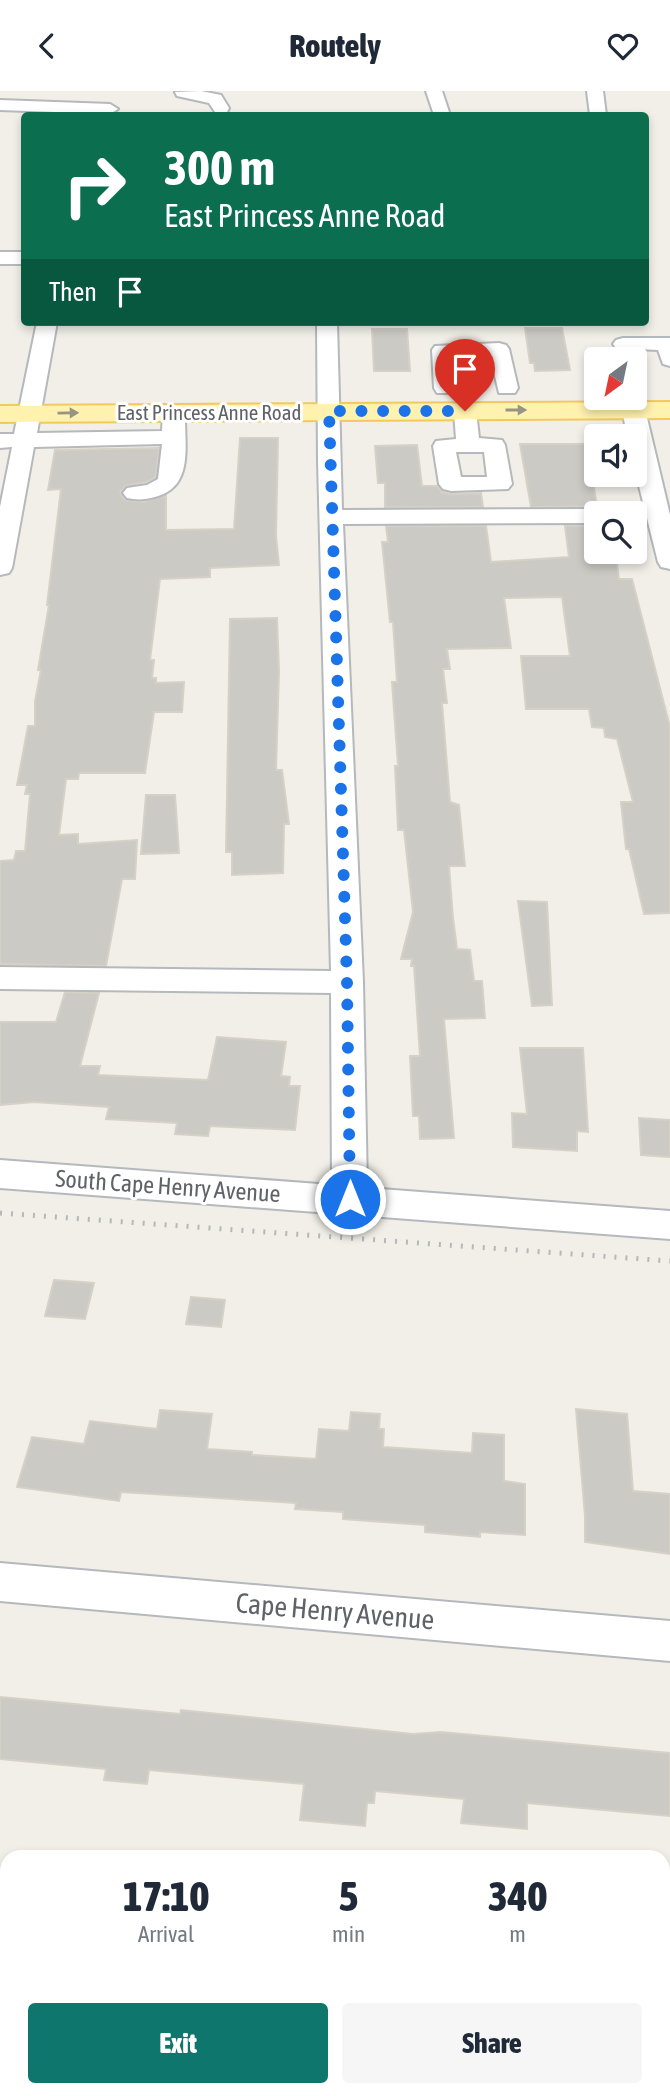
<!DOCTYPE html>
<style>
body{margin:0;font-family:"Asap Condensed",sans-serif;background:#f6f6f7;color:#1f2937;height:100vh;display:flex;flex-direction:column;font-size:26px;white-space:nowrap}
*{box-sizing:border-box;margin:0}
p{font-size:23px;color:#747a83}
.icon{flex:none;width:38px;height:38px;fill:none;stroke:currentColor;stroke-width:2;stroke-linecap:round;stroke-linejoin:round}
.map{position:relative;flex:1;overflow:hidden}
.drawer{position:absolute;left:0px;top:1759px;width:670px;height:247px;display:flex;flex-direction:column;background:#fff;border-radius:21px 21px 0 0;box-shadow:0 4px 10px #0003}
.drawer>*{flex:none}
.hud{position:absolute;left:21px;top:21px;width:628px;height:214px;border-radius:7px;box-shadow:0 4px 10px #0003;background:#0b6e4f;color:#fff;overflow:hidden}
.needle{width:46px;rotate:213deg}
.fabs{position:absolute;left:584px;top:256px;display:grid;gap:14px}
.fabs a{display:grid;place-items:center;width:63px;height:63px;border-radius:7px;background:#fff;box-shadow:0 4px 10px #0003;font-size:35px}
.pin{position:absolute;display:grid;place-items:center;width:60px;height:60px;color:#fff;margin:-72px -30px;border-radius:50% 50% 50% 0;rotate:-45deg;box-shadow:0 0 7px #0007}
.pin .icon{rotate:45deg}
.me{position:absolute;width:77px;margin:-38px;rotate:0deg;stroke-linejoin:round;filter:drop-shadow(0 0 5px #0008)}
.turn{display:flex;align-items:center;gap:24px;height:147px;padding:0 28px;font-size:32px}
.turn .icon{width:91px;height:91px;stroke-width:2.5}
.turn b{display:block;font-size:49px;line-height:60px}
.then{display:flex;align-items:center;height:66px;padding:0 28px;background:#0003;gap:14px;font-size:26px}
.eta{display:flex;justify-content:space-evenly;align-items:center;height:119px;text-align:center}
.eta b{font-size:42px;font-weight:800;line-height:49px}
.cta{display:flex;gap:14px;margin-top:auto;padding:14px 28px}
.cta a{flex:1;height:80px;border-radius:7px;background:#0f766e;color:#fff;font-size:28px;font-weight:800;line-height:80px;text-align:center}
.cta a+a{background:#f6f6f7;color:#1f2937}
header{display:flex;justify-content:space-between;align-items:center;height:91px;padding:0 28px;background:#fff;font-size:32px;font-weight:800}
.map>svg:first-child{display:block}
.building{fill:#cccac5;stroke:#d6d1c6;stroke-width:2}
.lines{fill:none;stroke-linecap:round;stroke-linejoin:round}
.minor-casing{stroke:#b5b8bc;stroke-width:4}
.major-casing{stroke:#f2c960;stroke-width:4}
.minor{fill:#fff;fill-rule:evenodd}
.major{fill:#fff2af;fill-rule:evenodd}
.rail{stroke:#b6b7b8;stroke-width:5;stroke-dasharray:2 9;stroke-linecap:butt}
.oneway{fill:#979581}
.route{stroke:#1a73e8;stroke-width:12;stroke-dasharray:0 21.6}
.labels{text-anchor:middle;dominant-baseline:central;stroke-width:6;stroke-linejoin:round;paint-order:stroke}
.far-street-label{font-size:21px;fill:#5f6368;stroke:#fff}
.street-label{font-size:24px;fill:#5f6368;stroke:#fff}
.near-street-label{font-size:28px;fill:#5f6368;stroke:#fff}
</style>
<header><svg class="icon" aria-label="back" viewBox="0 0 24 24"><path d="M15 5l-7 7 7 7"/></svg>Routely<svg class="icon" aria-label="heart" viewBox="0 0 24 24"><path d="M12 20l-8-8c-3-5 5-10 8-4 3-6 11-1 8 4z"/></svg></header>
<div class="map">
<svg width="670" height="2005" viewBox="0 0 670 2005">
<rect width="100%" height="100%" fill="#f1efe8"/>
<!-- building -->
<g class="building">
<path d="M 525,237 L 562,237 L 570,279 L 535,280 L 534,272 L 530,272 Z"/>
<path d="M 372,238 L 407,238 L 410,280 L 374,280 Z"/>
<path d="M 240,347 L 278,347 L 276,445 L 279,474 L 210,477 L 210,486 L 160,488 L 150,569 L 154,569 L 152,587 L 156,587 L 156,592 L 184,591 L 182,621 L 154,621 L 145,682 L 79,682 L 78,688 L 66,688 L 59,744 L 78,743 L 78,753 L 137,749 L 135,788 L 122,788 L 106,875 L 0,873 L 0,770 L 14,769 L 16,760 L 25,760 L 30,703 L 25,703 L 27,694 L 17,694 L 28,635 L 35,635 L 35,610 L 41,579 L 38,579 L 49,514 L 47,514 L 61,398 L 48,399 L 55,359 L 159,357 L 156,386 L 146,391 L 125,395 L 120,402 L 125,409 L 144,411 L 166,404 L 166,439 L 234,438 Z"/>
<path d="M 520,353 L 597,353 L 597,385 L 592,386 L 597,415 L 531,416 Z"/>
<path d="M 417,354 L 422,395 L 437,395 L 442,401 L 450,403 L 481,402 L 483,416 L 385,416 L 385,392 L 378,392 L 375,355 Z"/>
<path d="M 386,435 L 486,435 L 491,471 L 569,466 L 565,435 L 597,435 L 597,460 L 615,460 L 619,488 L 632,488 L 670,636 L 670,822 L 644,823 L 629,758 L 626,758 L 621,711 L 633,711 L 617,648 L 605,646 L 604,637 L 592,636 L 589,618 L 526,618 L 521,565 L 570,565 L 562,506 L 504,507 L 511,557 L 447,558 L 450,578 L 443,578 L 447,612 L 442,612 L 450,711 L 459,714 L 465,775 L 449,775 L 453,827 L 457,858 L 470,859 L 474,890 L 482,890 L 485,927 L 444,928 L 454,1047 L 420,1048 L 419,1025 L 413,1025 L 410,965 L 420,965 L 414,875 L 411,875 L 412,868 L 401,868 L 413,821 L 404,739 L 398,739 L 395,675 L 398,675 L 392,591 L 397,591 L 393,531 L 390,531 L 382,451 L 388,451 Z"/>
<path d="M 277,527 L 279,580 L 276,679 L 282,679 L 289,733 L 284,733 L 283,782 L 232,784 L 232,761 L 226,761 L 230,528 Z"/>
<path d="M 146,704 L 175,704 L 179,762 L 141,763 Z"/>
<path d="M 518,810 L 547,811 L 552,914 L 532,915 Z"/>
<path d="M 65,901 L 99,902 L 80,975 L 100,975 L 98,984 L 208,989 L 217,946 L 286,951 L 281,985 L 290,986 L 289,995 L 300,995 L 295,1039 L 210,1035 L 208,1045 L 175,1043 L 177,1032 L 106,1028 L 109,1016 L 34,1011 L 0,1014 L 0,931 L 56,931 Z"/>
<path d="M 520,957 L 583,957 L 588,1041 L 577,1040 L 577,1060 L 513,1056 L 512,1022 L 527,1023 Z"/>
<path d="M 639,1027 L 670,1029 L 670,1066 L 641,1064 Z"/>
<path d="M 54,1189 L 94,1192 L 85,1228 L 45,1225 Z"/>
<path d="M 191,1206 L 225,1209 L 221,1236 L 186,1233 Z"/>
<path d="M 576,1318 L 627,1323 L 633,1400 L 670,1403 L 670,1463 L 585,1451 L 585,1425 Z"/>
<path d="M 160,1319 L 212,1323 L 207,1358 L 252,1361 L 252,1364 L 316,1368 L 319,1338 L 349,1340 L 351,1321 L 380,1323 L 379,1338 L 384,1338 L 383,1356 L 472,1362 L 473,1342 L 504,1344 L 504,1390 L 525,1393 L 525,1444 L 480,1441 L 480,1446 L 425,1441 L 425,1434 L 343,1428 L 343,1421 L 295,1418 L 296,1412 L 121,1401 L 119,1410 L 17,1396 L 32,1346 L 84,1353 L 90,1330 L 157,1338 Z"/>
<path d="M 0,1606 L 180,1623 L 181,1619 L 413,1643 L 441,1641 L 670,1662 L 670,1725 L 527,1712 L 527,1738 L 461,1732 L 464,1708 L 375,1700 L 374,1712 L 367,1712 L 365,1735 L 300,1729 L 304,1693 L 149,1679 L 147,1693 L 104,1689 L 106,1678 L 0,1668 Z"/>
</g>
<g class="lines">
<defs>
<g id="minor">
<path d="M 201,0 L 221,4 L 229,17 L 227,21 L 215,21 L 209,12 L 177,5 L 175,1 Z"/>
<path d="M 426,0 L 442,0 L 450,24 L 434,24 Z"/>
<path d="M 587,0 L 603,0 L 606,24 L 590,24 Z"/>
<path d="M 0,9 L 110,13 L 118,18 L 110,23 L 0,19 Z"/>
<rect x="0" y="161" width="24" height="12"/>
<path d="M 37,231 L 57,231 L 37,342 L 162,340 L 163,320 L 166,315 L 182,315 L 185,320 C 184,353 195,396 155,406 C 145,409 136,409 127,407 L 123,402 L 127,397 L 147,394 L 158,388 L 162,353 L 34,356 L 12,477 L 9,482 L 0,484 L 0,416 L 12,356 L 0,357 L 0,343 L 14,343 Z"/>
<path d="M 317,231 L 337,231 L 342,419 L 597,418 L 607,422 L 597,422 L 597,432 L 343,433 L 363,891 L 367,1097 L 670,1120 L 670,1148 L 0,1097 L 0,1069 L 332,1094 L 331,902 L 0,898 L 0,876 L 331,880 L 318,370 Z"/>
<path d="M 623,247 L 670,247 L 670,275 L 663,273 L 658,259 L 616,257 L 613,253 L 616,249 Z"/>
<path d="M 499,252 L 506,254 L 509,258 L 518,297 L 515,302 L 499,302 L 490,264 L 453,265 L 456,297 L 453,302 L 437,302 L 434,297 L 432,259 L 435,255 Z"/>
<path d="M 635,301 L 642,306 L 670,424 L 670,478 L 661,476 L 658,471 L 635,379 L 635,345 L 627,345 L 620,306 L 635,306 Z"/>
<path d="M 465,313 L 473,315 L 476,320 L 479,347 L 502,349 L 505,354 L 512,393 L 508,398 L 451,400 L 443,398 L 439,393 L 433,355 L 436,350 L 456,348 L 454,320 L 457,315 ZM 456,361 L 484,361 L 487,386 L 461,386 Z"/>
<path d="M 0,1472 L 670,1530 L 670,1570 L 0,1510 Z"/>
</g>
<path id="major" d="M 670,311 L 670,327 L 0,331 L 0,315 Z"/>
</defs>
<!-- minor casing -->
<use href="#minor" class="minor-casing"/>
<!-- major casing -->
<use href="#major" class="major-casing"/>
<!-- minor -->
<use href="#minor" class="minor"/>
<!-- major -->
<use href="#major" class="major"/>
<!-- rail -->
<path class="rail" d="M 0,1122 L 670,1170"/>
</g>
<!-- one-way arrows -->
<defs><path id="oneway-solid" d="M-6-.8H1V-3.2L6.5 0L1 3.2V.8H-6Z" transform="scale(1.75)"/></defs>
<g class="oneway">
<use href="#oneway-solid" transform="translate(516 319)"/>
<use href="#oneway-solid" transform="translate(68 322) rotate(-1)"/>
</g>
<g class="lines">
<!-- route -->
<path class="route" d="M 350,1108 L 347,891 L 329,320 L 465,320"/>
</g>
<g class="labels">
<!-- far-street labels -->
<g class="far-street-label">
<text x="209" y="321">East Princess Anne Road</text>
</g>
<!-- street labels -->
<g class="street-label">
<text transform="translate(168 1095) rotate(4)">South Cape Henry Avenue</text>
</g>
<!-- near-street labels -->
<g class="near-street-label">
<text transform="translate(335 1520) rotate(5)">Cape Henry Avenue</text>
</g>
</g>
</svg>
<div class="fabs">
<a><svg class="needle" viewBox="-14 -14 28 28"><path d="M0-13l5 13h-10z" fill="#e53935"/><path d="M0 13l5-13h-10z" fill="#747a83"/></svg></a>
<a><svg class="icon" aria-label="sound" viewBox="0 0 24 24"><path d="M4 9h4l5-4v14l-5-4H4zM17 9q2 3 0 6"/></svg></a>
<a><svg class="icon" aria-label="search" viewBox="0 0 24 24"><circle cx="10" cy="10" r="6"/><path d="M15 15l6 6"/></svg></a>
</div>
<div class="pin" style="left:465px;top:320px;background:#d93025"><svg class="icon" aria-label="arrive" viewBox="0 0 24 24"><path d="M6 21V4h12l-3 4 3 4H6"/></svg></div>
<svg class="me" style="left:350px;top:1108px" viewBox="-20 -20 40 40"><circle r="17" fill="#1a73e8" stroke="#fff" stroke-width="3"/><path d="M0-11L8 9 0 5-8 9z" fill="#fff"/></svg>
<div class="hud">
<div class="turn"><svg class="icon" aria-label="right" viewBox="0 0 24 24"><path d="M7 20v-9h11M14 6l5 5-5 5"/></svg><div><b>300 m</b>East Princess Anne Road</div></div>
<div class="then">Then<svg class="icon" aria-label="arrive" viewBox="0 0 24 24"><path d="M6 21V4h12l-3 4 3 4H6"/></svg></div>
</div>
<section class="drawer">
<div class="eta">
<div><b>17:10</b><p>Arrival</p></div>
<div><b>5</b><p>min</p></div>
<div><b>340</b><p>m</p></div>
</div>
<div class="cta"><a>Exit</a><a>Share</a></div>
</section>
</div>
